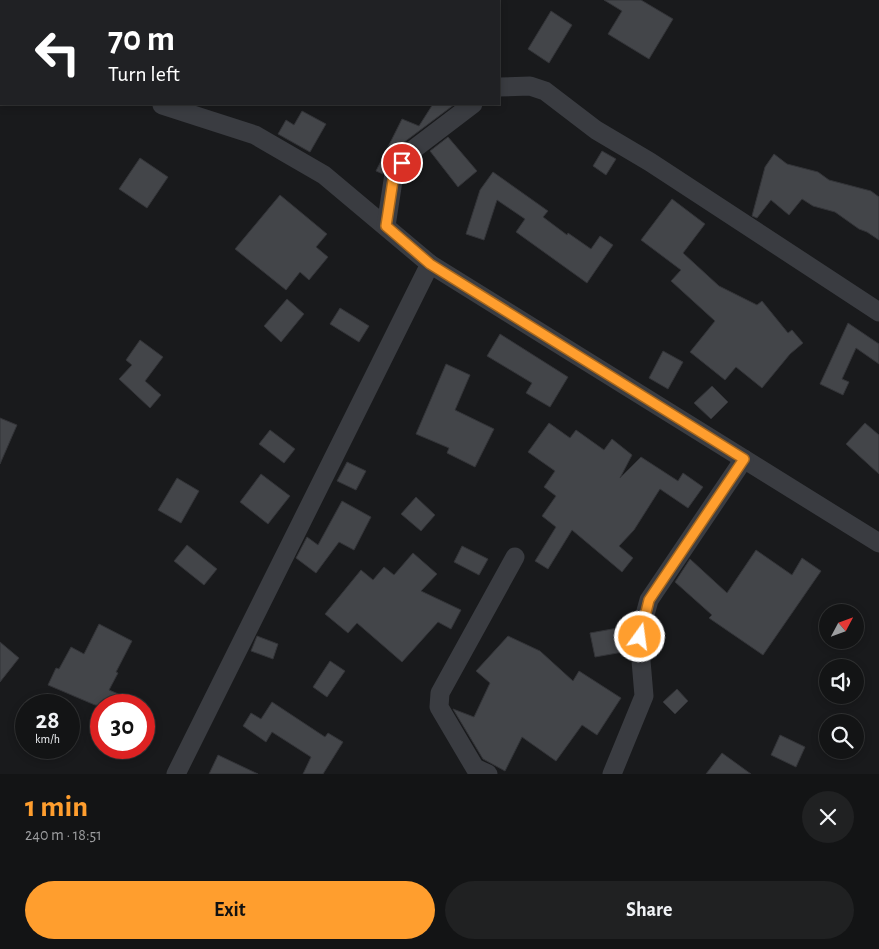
<!DOCTYPE html>
<meta charset="utf-8">
<style>
body{margin:0;font-family:"Alegreya Sans",sans-serif;background:#202122;color:#f1f3f6;height:100vh;display:flex;flex-direction:column;font-size:19px;white-space:nowrap}
*{box-sizing:border-box;margin:0}
p{font-size:16px;color:#9d9ea0}
.icon{flex:none;width:28px;height:28px;fill:none;stroke:currentColor;stroke-width:2;stroke-linecap:round;stroke-linejoin:round}
.map{position:relative;height:774px;overflow:hidden}
.drawer{display:flex;flex-direction:column;background:#131415;flex:1}
.drawer>*{flex:none}
.hud{position:absolute;left:0px;top:0px;width:500px;height:105px;box-shadow:0 2px 8px #0003,0 0 0 1px #323334;background:#202124;color:#fff;overflow:hidden}
.needle{width:32px;rotate:49deg}
.fabs{position:absolute;left:819px;top:604px;display:grid;gap:10px}
.fabs a{display:grid;place-items:center;width:45px;height:45px;border-radius:50%;background:#131415;box-shadow:0 2px 8px #0003,0 0 0 1px #323334;font-size:25px}
.speed{position:absolute;left:15px;top:694px;display:flex;gap:10px;font-size:25px;font-weight:700;text-align:center}
.speed>*{display:grid;place-content:center;width:65px;height:65px;border-radius:50%;background:#131415;box-shadow:0 2px 8px #0003,0 0 0 1px #323334;line-height:1}
.speed small{font-size:12px;font-weight:400}
.speed .limit{border:8px solid #d22;background:#fff;color:#111}
.pin{position:absolute;display:grid;place-items:center;width:42px;height:42px;color:#fff;margin:-21px;border:2px solid #fff;border-radius:50%;box-shadow:0 1px 5px #0007}
.me{position:absolute;width:55px;margin:-28px;rotate:14deg;stroke-linejoin:round;filter:drop-shadow(0 0 4px #0008)}
.turn{display:flex;align-items:center;gap:18px;height:105px;padding:0 25px;font-size:22px}
.turn .icon{width:65px;height:65px;stroke-width:2.5}
.turn b{display:block;font-size:35px;line-height:42px}
.round{display:grid;place-items:center;flex:none;width:52px;height:52px;border-radius:26px;background:#202122}
.summary{display:flex;align-items:center;justify-content:space-between;height:85px;padding:0 25px}
h1{font-size:30px;font-weight:600;line-height:38px;color:#ff9e2e}
.primary-button{display:flex;gap:10px;margin-top:auto;padding:10px 25px}
.primary-button a{flex:1;height:58px;border-radius:30px;background:#ff9e2e;color:#111;font-size:20px;font-weight:600;line-height:58px;text-align:center}
.primary-button a+a{background:#202122;color:#f1f3f6}
.map>svg:first-child{display:block}
.building{fill:#434549;stroke:#333438}
.lines{fill:none;stroke-linecap:round;stroke-linejoin:round}
.minor{stroke:#3a3c41;stroke-width:19}
.route-casing{stroke:#a6671e;stroke-width:12}
.route{stroke:#ff9e2e;stroke-width:9}
</style>
<div class="map">
<svg width="879" height="774" viewBox="0 0 879 774">
<rect width="100%" height="100%" fill="#191a1c"/>
<!-- building -->
<g class="building">
<path d="M 604,0 L 641,0 L 673,19 L 649,59 L 608,34 L 622,11 Z"/>
<path d="M 551,11 L 572,25 L 549,63 L 528,49 Z"/>
<path d="M 433,104 L 455,104 L 403,143 L 385,167 L 383,174 L 376,171 L 402,119 L 419,126 Z"/>
<path d="M 302,111 L 326,124 L 310,152 L 278,134 L 286,120 L 294,125 Z"/>
<path d="M 448,137 L 477,171 L 458,187 L 430,151 Z"/>
<path d="M 602,151 L 616,159 L 606,175 L 593,166 Z"/>
<path d="M 774,154 L 787,164 L 818,172 L 829,180 L 871,191 L 879,197 L 879,240 L 867,232 L 859,229 L 835,212 L 813,206 L 802,199 L 789,215 L 771,200 L 757,218 L 752,216 L 765,167 Z"/>
<path d="M 140,158 L 168,177 L 147,208 L 119,189 Z"/>
<path d="M 493,172 L 548,211 L 543,217 L 567,235 L 568,233 L 591,249 L 600,236 L 613,245 L 587,283 L 516,232 L 525,219 L 497,200 L 484,240 L 466,234 L 480,190 Z"/>
<path d="M 280,195 L 327,234 L 316,247 L 328,257 L 309,280 L 300,272 L 286,290 L 235,249 Z"/>
<path d="M 672,199 L 705,224 L 683,253 L 719,286 L 757,305 L 762,301 L 788,333 L 792,330 L 803,343 L 790,354 L 762,388 L 736,367 L 725,380 L 690,352 L 715,321 L 671,281 L 681,270 L 641,240 Z"/>
<path d="M 287,299 L 304,314 L 281,342 L 264,326 Z"/>
<path d="M 340,308 L 369,326 L 359,342 L 330,324 Z"/>
<path d="M 848,323 L 879,344 L 879,364 L 856,348 L 842,379 L 849,382 L 843,395 L 820,384 Z"/>
<path d="M 500,334 L 568,377 L 550,407 L 526,393 L 532,383 L 487,356 Z"/>
<path d="M 140,340 L 163,357 L 145,381 L 161,395 L 150,408 L 119,379 L 132,365 L 126,360 Z"/>
<path d="M 663,351 L 683,362 L 668,389 L 649,378 Z"/>
<path d="M 446,364 L 470,375 L 455,410 L 494,429 L 475,467 L 447,453 L 449,448 L 416,434 Z"/>
<path d="M 712,386 L 728,402 L 711,419 L 694,403 Z"/>
<path d="M 0,418 L 17,425 L 0,464 Z"/>
<path d="M 549,423 L 570,438 L 576,430 L 604,450 L 612,439 L 632,455 L 620,478 L 641,457 L 678,481 L 683,473 L 703,487 L 688,508 L 660,489 L 634,530 L 619,546 L 633,558 L 622,572 L 572,530 L 548,569 L 535,561 L 556,527 L 542,516 L 556,496 L 544,487 L 555,471 L 528,452 Z"/>
<path d="M 865,423 L 879,435 L 879,474 L 846,444 Z"/>
<path d="M 270,430 L 295,449 L 284,463 L 259,444 Z"/>
<path d="M 347,462 L 366,471 L 356,490 L 337,481 Z"/>
<path d="M 261,474 L 290,496 L 268,524 L 240,502 Z"/>
<path d="M 177,478 L 199,491 L 181,523 L 158,510 Z"/>
<path d="M 416,497 L 435,515 L 421,531 L 401,514 Z"/>
<path d="M 342,501 L 371,517 L 354,550 L 339,542 L 316,573 L 296,558 L 307,537 L 318,545 Z"/>
<path d="M 187,545 L 217,569 L 204,585 L 174,561 Z"/>
<path d="M 462,546 L 488,559 L 479,575 L 454,562 Z"/>
<path d="M 756,550 L 792,575 L 802,558 L 821,571 L 763,655 L 709,618 L 712,615 L 675,582 L 690,559 L 727,593 Z"/>
<path d="M 413,553 L 437,574 L 421,591 L 461,610 L 451,629 L 438,622 L 402,662 L 357,623 L 348,633 L 325,614 L 361,570 L 373,580 L 384,567 L 394,575 Z"/>
<path d="M 99,624 L 132,641 L 116,672 L 118,673 L 109,690 L 144,705 L 95,705 L 48,685 L 56,668 L 59,669 L 71,647 L 84,654 Z"/>
<path d="M 618,628 L 623,652 L 595,657 L 590,633 Z"/>
<path d="M 257,636 L 278,644 L 273,659 L 251,651 Z"/>
<path d="M 508,636 L 540,651 L 573,681 L 579,671 L 621,698 L 597,735 L 582,725 L 556,761 L 522,737 L 505,771 L 483,759 L 453,709 L 474,717 L 490,683 L 476,671 Z"/>
<path d="M 0,642 L 19,658 L 0,682 Z"/>
<path d="M 330,661 L 345,671 L 327,697 L 313,687 Z"/>
<path d="M 677,689 L 688,701 L 675,714 L 663,702 Z"/>
<path d="M 272,702 L 325,737 L 328,733 L 343,742 L 323,774 L 303,774 L 311,757 L 272,732 L 266,742 L 243,726 L 251,713 L 261,719 Z"/>
<path d="M 780,735 L 805,747 L 796,767 L 771,755 Z"/>
<path d="M 722,753 L 751,774 L 706,774 Z"/>
<path d="M 218,755 L 258,774 L 209,774 Z"/>
</g>
<g class="lines">
<!-- minor -->
<g class="minor">
<path d="M 499,87 L 530,86 L 545,91 L 596,130 L 650,162 L 879,312"/>
<path d="M 162,105 L 255,135 L 324,175 L 430,264"/>
<path d="M 386,226 L 394,174 L 410,152 L 473,104"/>
<path d="M 176,774 L 430,264 L 879,543"/>
<path d="M 488,774 L 475,768 L 439,707 L 440,693 L 515,557"/>
<path d="M 612,774 L 644,696 L 639,637 L 649,600 L 744,459"/>
</g>
</g>
<g class="lines">
<defs>
<path id="route" d="M 402,163 L 394,174 L 386,226 L 430,264 L 744,459 L 649,600 L 640,637"/>
</defs>
<!-- route casing -->
<use href="#route" class="route-casing"/>
<!-- route -->
<use href="#route" class="route"/>
</g>
</svg>
<div class="fabs">
<a><svg class="needle" viewBox="-14 -14 28 28"><path d="M0-13l5 13h-10z" fill="#e53935"/><path d="M0 13l5-13h-10z" fill="#9d9ea0"/></svg></a>
<a><svg class="icon" aria-label="sound" viewBox="0 0 24 24"><path d="M4 9h4l5-4v14l-5-4H4zM17 9q2 3 0 6"/></svg></a>
<a><svg class="icon" aria-label="search" viewBox="0 0 24 24"><circle cx="10" cy="10" r="6"/><path d="M15 15l6 6"/></svg></a>
</div>
<div class="speed"><div>28<small>km/h</small></div><div class="limit">30</div></div>
<div class="pin" style="left:402px;top:163px;background:#d93025"><svg class="icon" aria-label="arrive" viewBox="0 0 24 24"><path d="M6 21V4h12l-3 4 3 4H6"/></svg></div>
<svg class="me" style="left:640px;top:637px" viewBox="-20 -20 40 40"><circle r="17" fill="#ff9e2e" stroke="#fff" stroke-width="3"/><path d="M0-11L8 9 0 5-8 9z" fill="#fff"/></svg>
<div class="hud">
<div class="turn"><svg class="icon" aria-label="left" viewBox="0 0 24 24"><path d="M17 20v-9H6M10 6l-5 5 5 5"/></svg><div><b>70 m</b>Turn left</div></div>
</div>
</div>
<section class="drawer">
<div class="summary"><div><h1>1 min</h1><p>240 m · 18:51</p></div><a class="round"><svg class="icon" aria-label="close" viewBox="0 0 24 24"><path d="M6 6l12 12M18 6L6 18"/></svg></a></div>
<div class="primary-button"><a>Exit</a><a>Share</a></div>
</section>
